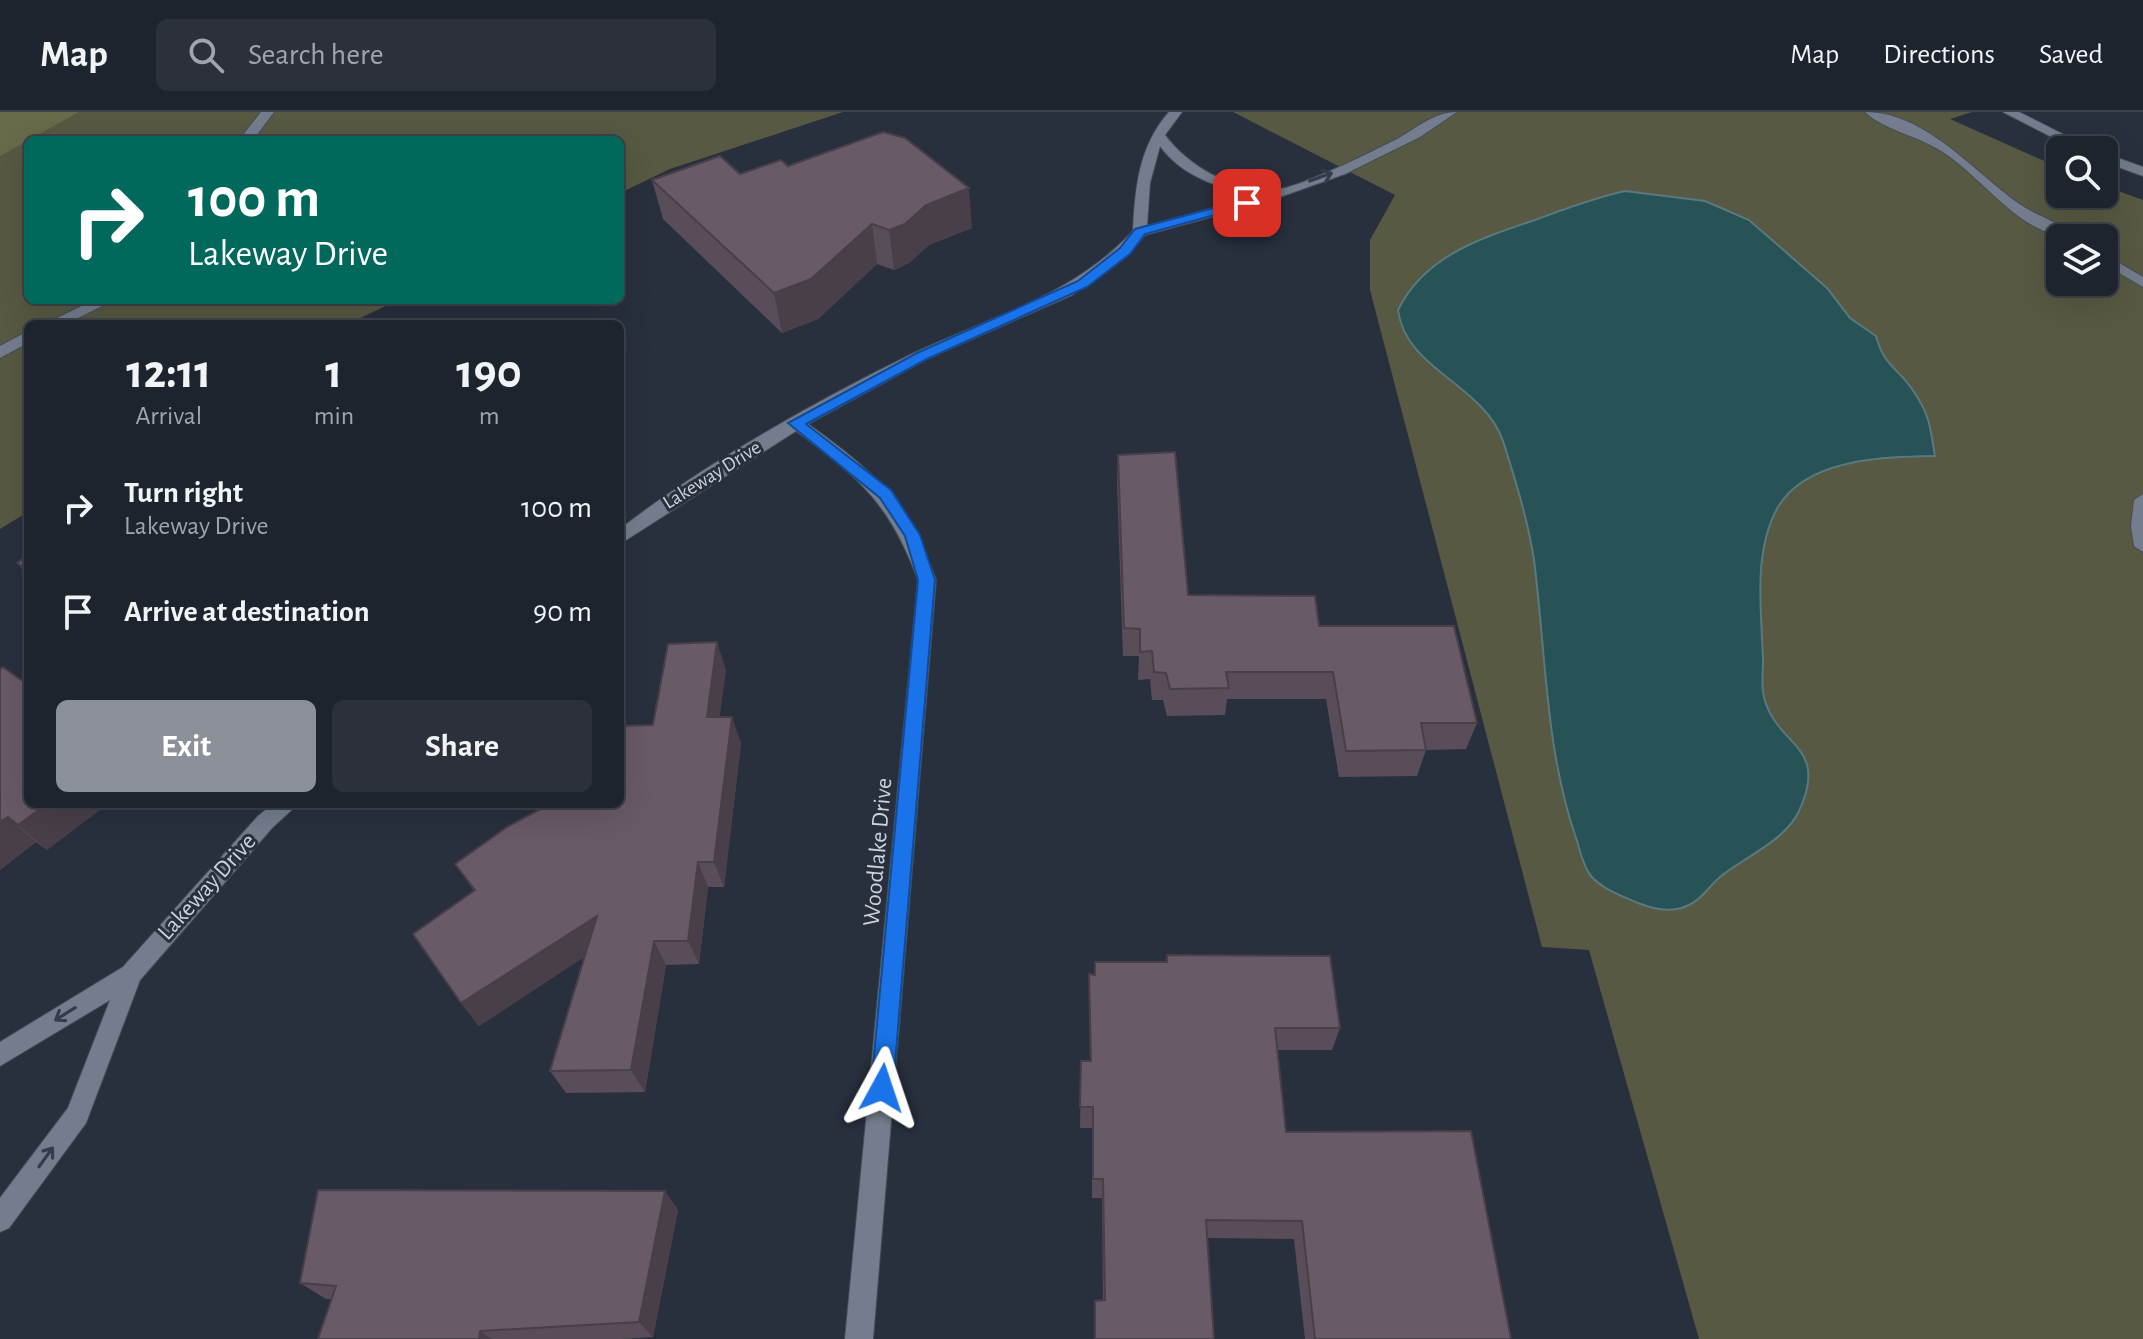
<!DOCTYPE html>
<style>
body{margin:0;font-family:"Alegreya Sans",sans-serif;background:#2b303a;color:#f1f3f6;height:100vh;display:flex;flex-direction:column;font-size:30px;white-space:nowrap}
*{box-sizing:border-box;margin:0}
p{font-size:26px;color:#a1a4aa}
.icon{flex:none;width:44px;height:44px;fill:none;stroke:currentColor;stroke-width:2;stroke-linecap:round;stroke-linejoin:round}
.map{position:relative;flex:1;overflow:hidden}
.side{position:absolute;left:24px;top:208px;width:600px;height:488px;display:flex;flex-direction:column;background:#1e242e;border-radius:12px;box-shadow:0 8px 32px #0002,0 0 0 2px #3c414a}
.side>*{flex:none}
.top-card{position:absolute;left:24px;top:24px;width:600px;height:168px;border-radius:12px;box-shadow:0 8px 32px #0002,0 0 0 2px #3c414a;background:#00695c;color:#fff;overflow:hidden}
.tools{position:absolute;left:2046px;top:24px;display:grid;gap:16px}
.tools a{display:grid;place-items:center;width:72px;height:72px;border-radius:12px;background:#1e242e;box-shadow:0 8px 32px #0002,0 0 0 2px #3c414a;font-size:40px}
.pin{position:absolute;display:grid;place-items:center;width:68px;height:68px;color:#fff;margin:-34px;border-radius:16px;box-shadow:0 4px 12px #0006}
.me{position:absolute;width:88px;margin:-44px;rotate:5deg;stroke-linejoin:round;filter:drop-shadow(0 0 6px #0008)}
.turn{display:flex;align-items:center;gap:28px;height:168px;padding:0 32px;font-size:36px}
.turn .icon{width:104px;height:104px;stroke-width:2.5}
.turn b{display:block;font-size:56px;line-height:68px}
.eta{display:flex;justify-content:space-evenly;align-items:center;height:136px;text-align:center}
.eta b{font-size:48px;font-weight:700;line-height:56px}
.action{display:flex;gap:16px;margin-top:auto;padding:16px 32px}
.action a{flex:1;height:92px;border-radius:12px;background:#8c9099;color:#fff;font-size:32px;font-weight:700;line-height:92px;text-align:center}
.action a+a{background:#2b303a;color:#f1f3f6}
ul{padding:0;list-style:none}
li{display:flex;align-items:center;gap:24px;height:104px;padding:0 32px}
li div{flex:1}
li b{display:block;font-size:30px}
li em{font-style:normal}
header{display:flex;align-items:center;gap:48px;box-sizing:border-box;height:112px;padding:0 40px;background:#1e242e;border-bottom:2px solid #3c414a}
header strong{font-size:38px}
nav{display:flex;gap:44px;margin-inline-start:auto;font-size:28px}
.search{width:560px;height:72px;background:#2b303a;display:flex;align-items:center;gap:20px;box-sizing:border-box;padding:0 28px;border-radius:12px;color:#a1a4aa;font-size:30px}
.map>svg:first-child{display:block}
.green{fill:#575942;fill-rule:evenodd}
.forest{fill:#686a4a}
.water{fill:#275256;stroke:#59797e;stroke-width:2}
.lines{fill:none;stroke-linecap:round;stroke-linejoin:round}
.lane-casing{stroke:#454d58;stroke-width:2}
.street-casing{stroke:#454d58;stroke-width:2}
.lane{fill:#737d8d;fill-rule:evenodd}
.street{fill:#737d8d;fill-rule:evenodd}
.wall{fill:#594d59}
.shaded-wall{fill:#493f48}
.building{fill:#685a67;stroke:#493f48;stroke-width:2}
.oneway{stroke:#333c4a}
.route{fill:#1a73e8;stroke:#114b97;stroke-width:2}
.labels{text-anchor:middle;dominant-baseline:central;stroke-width:6;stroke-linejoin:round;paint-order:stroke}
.far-street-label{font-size:20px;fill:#ced4dc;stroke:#28303e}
.street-label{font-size:24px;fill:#ced4dc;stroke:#28303e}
</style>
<header>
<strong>Map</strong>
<div class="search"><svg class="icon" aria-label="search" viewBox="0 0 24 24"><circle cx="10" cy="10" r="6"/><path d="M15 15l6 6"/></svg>Search here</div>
<nav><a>Map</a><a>Directions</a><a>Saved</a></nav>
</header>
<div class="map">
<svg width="2143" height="1227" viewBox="0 0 2143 1227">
<rect width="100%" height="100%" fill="#28303e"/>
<!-- green -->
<g class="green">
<path d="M 0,0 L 843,0 L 670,57 L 620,81 L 620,28 L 28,28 L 28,188 L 398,188 L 348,212 L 28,212 L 28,400 L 0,417 Z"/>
<path d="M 1233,0 L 1972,0 L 1950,7 L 2060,56 L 2060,82 L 2104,82 L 2104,74 L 2143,88 L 2143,1227 L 1699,1227 L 1589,838 L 1542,835 L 1370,178 L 1370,128 L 1395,83 ZM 2060,126 L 2104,126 L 2104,170 L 2060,170 Z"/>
</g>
<!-- forest -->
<path class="forest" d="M 0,0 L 79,0 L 0,44 Z"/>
<!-- water -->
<path class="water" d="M 1625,79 L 1705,89 L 1749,108 L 1827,176 L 1850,206 L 1876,224 C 1884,255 1899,256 1914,280 C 1931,305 1930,317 1935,344 C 1885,345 1807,346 1778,395 C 1752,441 1762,501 1763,551 C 1763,562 1761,574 1764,585 C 1776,635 1830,632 1799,699 C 1786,728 1745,745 1721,764 C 1710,773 1704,785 1691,792 C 1675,801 1655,798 1638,791 C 1622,784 1602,777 1591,764 C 1583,755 1580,737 1576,726 C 1545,636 1546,541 1534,448 C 1528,408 1515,367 1503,329 C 1484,273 1405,257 1398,198 C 1425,143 1482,126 1535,108 C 1565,97 1593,86 1625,79 Z"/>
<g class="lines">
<defs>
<g id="lane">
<path d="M 261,0 L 274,0 L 253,28 L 239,28 Z"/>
<path d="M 1865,0 C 1925,0 1973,59 2018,91 C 2036,104 2061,110 2077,126 C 2018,126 1983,62 1936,36 C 1914,23 1883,17 1865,0 Z"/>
<path d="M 2104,142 L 2143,165 L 2143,175 L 2104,152 Z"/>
<path d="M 94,188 L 114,188 L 66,212 L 45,212 Z"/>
<path d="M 28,219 L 28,231 L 0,246 L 0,234 Z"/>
<path d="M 2143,382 L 2143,440 L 2134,434 L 2131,414 L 2134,388 Z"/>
</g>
<g id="street">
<path d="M 1169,0 L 1182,0 L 1165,23 C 1189,55 1231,78 1271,78 C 1295,79 1373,39 1397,27 C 1417,16 1434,0 1457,0 L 1420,25 L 1345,62 L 1266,90 L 1145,123 L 1124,146 L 1072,183 L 927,247 L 808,312 C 875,360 907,389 936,468 L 873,1227 L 845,1227 L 918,468 C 890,392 860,366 796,319 L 620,432 L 620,417 C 704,352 816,289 912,242 C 990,205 1072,185 1133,119 C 1135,75 1139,34 1169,0 ZM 1160,34 C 1183,66 1221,76 1257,84 L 1147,114 L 1150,71 Z"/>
<path d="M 2003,0 L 2019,0 L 2094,38 L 2077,38 Z"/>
<path d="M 2104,41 L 2143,55 L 2143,64 L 2104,50 Z"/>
<path d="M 273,692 L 298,692 L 272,716 L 140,868 L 86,1011 L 9,1116 L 0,1120 L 0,1086 L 68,996 L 110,888 L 0,954 L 0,930 L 123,855 L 258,704 Z"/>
</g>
</defs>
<!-- lane casing -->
<use href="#lane" class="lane-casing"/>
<!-- street casing -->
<use href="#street" class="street-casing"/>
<!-- lane -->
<use href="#lane" class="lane"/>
<!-- street -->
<use href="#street" class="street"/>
</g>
<!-- wall -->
<g class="wall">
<path d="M 788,54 L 972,116 L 929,133 L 909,151 L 894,158 L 877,152 L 818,207 L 782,221 L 663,107 L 652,68 L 740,62 Z"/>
<path d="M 1118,343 L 1188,483 L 1319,514 L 1477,611 L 1466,637 L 1426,638 L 1417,664 L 1339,665 L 1326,587 L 1227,587 L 1225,603 L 1167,604 L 1163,588 L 1152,588 L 1150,567 L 1138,568 L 1139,544 L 1123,544 L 1117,371 Z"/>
<path d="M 28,443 L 28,464 L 17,451 Z"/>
<path d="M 0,557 L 47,738 L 36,730 L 0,758 Z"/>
<path d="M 726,558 L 719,605 L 741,631 L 724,775 L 708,775 L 699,852 L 666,853 L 645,980 L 566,981 L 550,959 L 584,845 L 479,914 L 461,891 L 474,779 L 455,752 L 620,692 L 653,613 Z"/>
<path d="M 1167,843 L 1340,916 L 1332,938 L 1277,938 L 1286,1020 L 1511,1227 L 1305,1227 L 1294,1127 L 1207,1126 L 1214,1227 L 1094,1227 L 1095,1189 L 1103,1188 L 1102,1086 L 1092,1086 L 1092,1016 L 1080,1016 L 1081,949 L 1090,949 L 1089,862 L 1094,863 L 1166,850 Z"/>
<path d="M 665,1079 L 678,1098 L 653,1225 L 622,1227 L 318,1227 L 332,1187 L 326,1187 L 300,1171 Z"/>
</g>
<!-- shaded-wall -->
<g class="shaded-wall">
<path d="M 969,76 L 972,116 L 929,133 L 909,151 L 894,158 L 889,118 L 926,93 Z"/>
<path d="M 872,112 L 877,152 L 818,207 L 782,221 L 774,181 Z"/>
<path d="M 717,530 L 726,558 L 716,632 L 707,605 Z"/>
<path d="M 732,605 L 741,631 L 724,775 L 714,750 Z"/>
<path d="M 47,692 L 108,692 L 47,738 L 18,713 Z"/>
<path d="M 8,705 L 36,730 L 0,758 L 0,710 Z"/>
<path d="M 698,750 L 708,775 L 699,852 L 688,829 Z"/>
<path d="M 597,804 L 610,828 L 479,914 L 461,891 Z"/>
<path d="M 654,829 L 666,853 L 645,980 L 631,958 Z"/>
<path d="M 665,1079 L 678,1098 L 653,1225 L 639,1210 Z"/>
<path d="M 480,1219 L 492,1227 L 479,1227 Z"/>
</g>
<!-- building -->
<g class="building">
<path d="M 883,20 L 905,26 L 969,76 L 926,93 L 905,112 L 889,118 L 872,112 L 811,167 L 774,181 L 652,68 L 720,44 L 740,62 L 781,48 L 788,54 Z"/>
<path d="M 1175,340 L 1188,483 L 1315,484 L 1319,514 L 1454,514 L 1477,611 L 1421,611 L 1426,638 L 1346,639 L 1333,560 L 1226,560 L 1229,576 L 1170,577 L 1166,561 L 1154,560 L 1152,539 L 1140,540 L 1140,517 L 1124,516 L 1118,343 Z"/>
<path d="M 28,443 L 28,458 L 17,451 Z"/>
<path d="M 717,530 L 707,605 L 732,605 L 714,750 L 698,750 L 688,829 L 654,829 L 631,958 L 550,959 L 597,804 L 461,891 L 413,822 L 475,778 L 455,752 L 507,715 L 550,692 L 620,692 L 620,614 L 653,613 L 668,532 Z"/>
<path d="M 3,555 L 28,573 L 28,692 L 47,692 L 18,713 L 8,705 L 0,710 L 0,557 Z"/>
<path d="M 1167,843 L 1330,844 L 1340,916 L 1275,916 L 1286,1020 L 1471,1019 L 1511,1227 L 1315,1227 L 1302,1109 L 1206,1108 L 1214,1227 L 1095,1227 L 1095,1189 L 1105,1188 L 1103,1067 L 1093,1067 L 1093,995 L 1080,995 L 1081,949 L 1091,949 L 1089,862 L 1095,863 L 1095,850 L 1167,850 Z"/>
<path d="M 318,1078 L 665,1079 L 639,1210 L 480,1219 L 479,1227 L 318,1227 L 336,1174 L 300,1171 Z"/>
</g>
<!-- one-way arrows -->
<defs><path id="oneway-shaft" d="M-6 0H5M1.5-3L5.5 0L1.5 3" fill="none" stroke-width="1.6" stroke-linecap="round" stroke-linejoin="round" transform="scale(2)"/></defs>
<g class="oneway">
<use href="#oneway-shaft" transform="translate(1321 65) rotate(-20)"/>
<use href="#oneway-shaft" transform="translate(65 902) rotate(148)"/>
<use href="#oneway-shaft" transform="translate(46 1045) rotate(-54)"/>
</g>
<!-- route -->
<path class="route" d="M 1247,87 L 1253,91 L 1251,93 L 1145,122 L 1130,142 L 1087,175 L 927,247 L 806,312 L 891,378 L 920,423 L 935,468 L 893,976 L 890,984 L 882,987 L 874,984 L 871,976 L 918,468 L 905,424 L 880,386 L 788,311 L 917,241 L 1078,169 L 1120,136 L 1135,117 Z"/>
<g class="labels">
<!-- far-street labels -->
<g class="far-street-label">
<text transform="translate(712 363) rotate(-32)">Lakeway Drive</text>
</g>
<!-- street labels -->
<g class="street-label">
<text transform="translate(878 740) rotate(-85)">Woodlake Drive</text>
<text transform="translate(207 775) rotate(-48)">Lakeway Drive</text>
</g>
</g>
</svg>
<div class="tools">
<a><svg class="icon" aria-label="search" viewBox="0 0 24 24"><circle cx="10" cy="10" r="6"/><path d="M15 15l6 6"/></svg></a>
<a><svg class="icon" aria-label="layers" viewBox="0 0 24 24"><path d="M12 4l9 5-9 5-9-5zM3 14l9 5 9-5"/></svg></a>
</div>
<div class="pin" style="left:1247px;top:91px;background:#d93025"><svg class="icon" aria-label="arrive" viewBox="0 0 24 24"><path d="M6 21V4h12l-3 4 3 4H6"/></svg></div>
<svg class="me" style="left:882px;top:976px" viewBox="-20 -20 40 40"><path d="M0-17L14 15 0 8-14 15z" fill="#1a73e8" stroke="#fff" stroke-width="4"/></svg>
<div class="top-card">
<div class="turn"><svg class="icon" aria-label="right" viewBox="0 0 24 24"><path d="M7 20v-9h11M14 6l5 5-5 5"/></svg><div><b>100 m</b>Lakeway Drive</div></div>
</div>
<section class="side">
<div class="eta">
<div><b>12:11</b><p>Arrival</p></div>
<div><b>1</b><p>min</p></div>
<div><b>190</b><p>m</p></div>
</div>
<ul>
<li><svg class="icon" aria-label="right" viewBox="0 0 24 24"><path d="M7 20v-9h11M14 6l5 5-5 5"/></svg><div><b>Turn right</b><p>Lakeway Drive</p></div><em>100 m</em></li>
<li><svg class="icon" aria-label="arrive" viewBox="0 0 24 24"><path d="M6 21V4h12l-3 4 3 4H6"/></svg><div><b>Arrive at destination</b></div><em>90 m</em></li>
</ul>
<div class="action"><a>Exit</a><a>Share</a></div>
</section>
</div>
